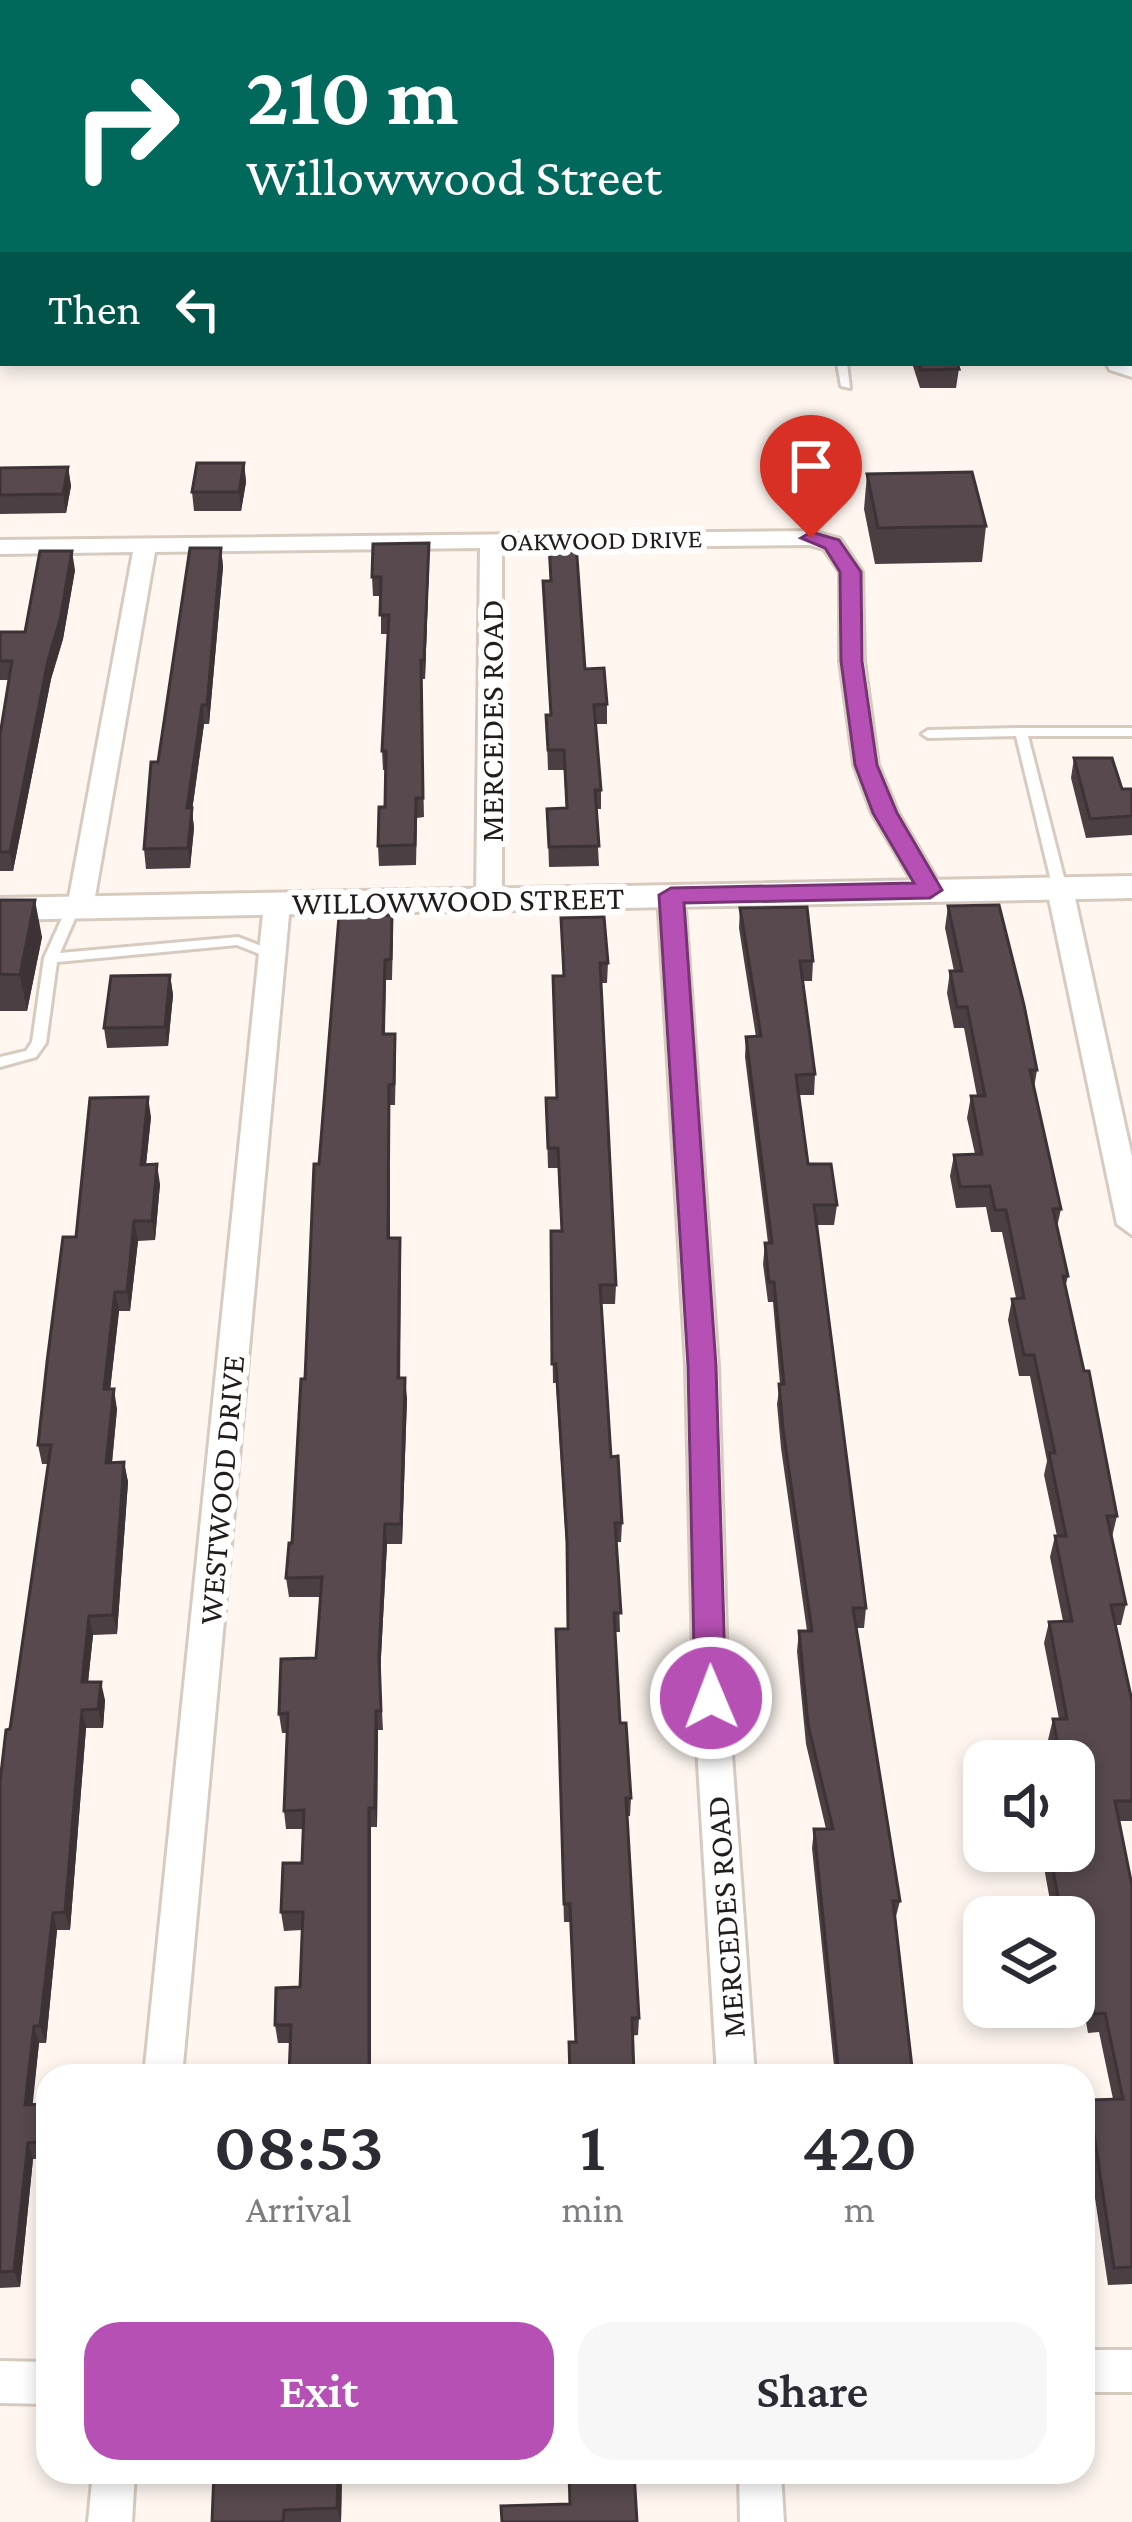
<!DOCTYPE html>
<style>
body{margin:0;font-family:"Crimson Pro",serif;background:#f7f7f7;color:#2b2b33;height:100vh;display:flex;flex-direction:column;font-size:45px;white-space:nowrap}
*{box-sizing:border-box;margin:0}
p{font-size:39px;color:#7c7c81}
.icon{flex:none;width:66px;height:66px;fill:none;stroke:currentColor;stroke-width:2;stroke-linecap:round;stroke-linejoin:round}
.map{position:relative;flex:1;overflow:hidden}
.drawer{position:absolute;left:36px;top:2064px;width:1059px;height:420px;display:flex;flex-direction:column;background:#fff;border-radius:36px;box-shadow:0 6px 18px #0003}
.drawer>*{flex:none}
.banner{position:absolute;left:0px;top:0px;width:1134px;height:366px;box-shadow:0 6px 18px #0003;background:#00695c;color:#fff;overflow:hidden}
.buttons{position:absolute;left:963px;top:1740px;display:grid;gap:24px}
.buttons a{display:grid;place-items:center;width:132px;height:132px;border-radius:24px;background:#fff;box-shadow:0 6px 18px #0003;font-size:60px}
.pin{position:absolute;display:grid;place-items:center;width:102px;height:102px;color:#fff;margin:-123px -51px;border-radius:50% 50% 50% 0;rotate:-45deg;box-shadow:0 0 12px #0007}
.pin .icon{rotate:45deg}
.me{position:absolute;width:132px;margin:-66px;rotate:359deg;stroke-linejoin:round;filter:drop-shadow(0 0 9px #0008)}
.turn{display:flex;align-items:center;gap:42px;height:252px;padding:0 48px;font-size:54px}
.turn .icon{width:156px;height:156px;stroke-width:2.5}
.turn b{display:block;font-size:84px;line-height:102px}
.then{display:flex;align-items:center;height:114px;padding:0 48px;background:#0003;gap:24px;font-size:45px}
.eta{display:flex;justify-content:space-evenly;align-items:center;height:204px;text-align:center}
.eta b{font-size:72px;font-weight:600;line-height:84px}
.action{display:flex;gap:24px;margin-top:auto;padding:24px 48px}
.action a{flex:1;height:138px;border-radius:36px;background:#b750b4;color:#fff;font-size:48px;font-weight:600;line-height:138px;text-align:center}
.action a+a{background:#f7f7f7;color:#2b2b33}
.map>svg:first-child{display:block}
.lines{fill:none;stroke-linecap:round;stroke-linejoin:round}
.service-casing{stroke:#d7cbc0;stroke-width:6}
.minor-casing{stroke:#d7cbc0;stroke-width:6}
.tertiary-casing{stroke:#d7cbc0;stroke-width:6}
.secondary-casing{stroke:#d7cbc0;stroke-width:6}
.motorway-casing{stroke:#d7cbc0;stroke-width:6}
.service{fill:#fff;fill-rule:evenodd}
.minor{fill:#fff;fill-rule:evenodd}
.tertiary{fill:#fff;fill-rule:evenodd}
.secondary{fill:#fff;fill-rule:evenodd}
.motorway{fill:#fff;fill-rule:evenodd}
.wall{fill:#4b3f43}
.shaded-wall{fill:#3d3337}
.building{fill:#57494e;stroke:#3d3337;stroke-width:3}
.route{fill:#b750b4;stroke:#773475;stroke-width:3}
.labels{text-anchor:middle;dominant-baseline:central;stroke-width:12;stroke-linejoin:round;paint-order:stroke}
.far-street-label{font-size:27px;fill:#221d1a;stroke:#fff}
.street-label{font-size:33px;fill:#221d1a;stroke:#fff}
</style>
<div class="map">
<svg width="1132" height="2522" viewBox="0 0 1132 2522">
<rect width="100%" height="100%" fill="#fef6ef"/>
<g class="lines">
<defs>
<g id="service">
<rect x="0" y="191" width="3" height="6"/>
<rect x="0" y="221" width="3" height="6"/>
<rect x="0" y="267" width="3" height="6"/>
<path d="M 837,363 L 847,363 L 850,388 L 841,386 Z"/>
<path d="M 1021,728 L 1132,728 L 1132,736 L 1028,736 L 1067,889 L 1060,893 L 1053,889 L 1016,736 L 928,738 L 922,734 L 928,730 Z"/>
<path d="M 58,905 L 77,914 L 60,953 L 238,937 L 277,952 L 279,955 L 272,959 L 237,945 L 57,962 L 46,1043 L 36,1057 L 0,1067 L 0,1057 L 26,1051 L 32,1042 L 44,958 L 63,916 L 51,909 Z"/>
</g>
<g id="minor">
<rect x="0" y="294" width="3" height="12"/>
<path d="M 811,531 L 840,539 L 862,572 L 864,661 L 878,765 L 898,813 L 943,890 L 939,896 L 921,896 L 872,813 L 854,765 L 840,661 L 840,572 L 824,549 L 810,545 L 502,548 L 502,899 L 489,907 L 476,899 L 480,548 L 155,552 L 93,908 L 80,916 L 67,908 L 133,552 L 0,554 L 0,540 Z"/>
<path d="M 1060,881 L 1073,889 L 1132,1157 L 1132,1235 L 1117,1224 L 1047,889 Z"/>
<path d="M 671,887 L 684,895 L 718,1366 L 728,1698 L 755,2076 L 717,2076 L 694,1698 L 686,1366 L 658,895 Z"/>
<path d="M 277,896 L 290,904 L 182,2076 L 144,2076 L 264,904 Z"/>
<rect x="1083" y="2350" width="49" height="42"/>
<path d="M 0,2361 L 48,2362 L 48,2404 L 0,2403 Z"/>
<path d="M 93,2472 L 135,2472 L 132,2522 L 88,2522 Z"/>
<path d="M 739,2472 L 781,2472 L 784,2522 L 740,2522 Z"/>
</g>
<path id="tertiary" d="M 1132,876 L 1132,898 L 0,920 L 0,898 Z"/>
<g id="secondary">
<path d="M 170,0 L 202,0 L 204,3 L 172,3 Z"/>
<path d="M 379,0 L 411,0 L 413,3 L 381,3 Z"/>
<path d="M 1132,356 L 1132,377 L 1110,370 L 1106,363 L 1131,363 Z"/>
</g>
<g id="motorway">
<path d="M 233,0 L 271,0 L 273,3 L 235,3 Z"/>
<path d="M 291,0 L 329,0 L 331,3 L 293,3 Z"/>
<path d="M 352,0 L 387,0 L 389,3 L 354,3 Z"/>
<rect x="1131" y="267" width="1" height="22"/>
<path d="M 1131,319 L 1132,320 L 1132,344 L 1131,343 Z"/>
</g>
</defs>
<!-- service casing -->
<use href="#service" class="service-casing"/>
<!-- minor casing -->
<use href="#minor" class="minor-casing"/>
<!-- tertiary casing -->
<use href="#tertiary" class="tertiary-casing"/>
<!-- secondary casing -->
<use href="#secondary" class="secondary-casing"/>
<!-- motorway casing -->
<use href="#motorway" class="motorway-casing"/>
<!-- service -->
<use href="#service" class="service"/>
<!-- minor -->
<use href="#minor" class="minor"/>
<!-- tertiary -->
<use href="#tertiary" class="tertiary"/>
<!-- secondary -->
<use href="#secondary" class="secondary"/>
<!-- motorway -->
<use href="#motorway" class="motorway"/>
</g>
<!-- wall -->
<g class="wall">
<path d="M 0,0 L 3,3 L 3,105 L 0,105 Z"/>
<path d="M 1069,0 L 1101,0 L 1101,3 L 1070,3 Z"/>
<path d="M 912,363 L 957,363 L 959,369 L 956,388 L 920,388 Z"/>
<path d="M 244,463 L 246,482 L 241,511 L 194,511 L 192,492 Z"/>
<path d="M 68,467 L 71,486 L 66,513 L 0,514 L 0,468 Z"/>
<path d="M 867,474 L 986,526 L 982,562 L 875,564 L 864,509 Z"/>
<path d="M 549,543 L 585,669 L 607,704 L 607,724 L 595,724 L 601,790 L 601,809 L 596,809 L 599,866 L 549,867 L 547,809 L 566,808 L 564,770 L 548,770 L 546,715 L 550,715 L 543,581 L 550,581 Z"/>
<path d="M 221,548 L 223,567 L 209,724 L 204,724 L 192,811 L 194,828 L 190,868 L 146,869 L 144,849 L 158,762 Z"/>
<path d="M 429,562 L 425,679 L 421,679 L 424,817 L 417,818 L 416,865 L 379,866 L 378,846 L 385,807 L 386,770 L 383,770 L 382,751 L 388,634 L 381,634 L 381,596 L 373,596 L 372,577 Z"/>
<path d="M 75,570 L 63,639 L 51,679 L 13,871 L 0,871 L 0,735 L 9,680 L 0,680 L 0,636 L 25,632 Z"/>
<path d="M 1074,758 L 1122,789 L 1132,789 L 1132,835 L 1086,838 L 1071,778 Z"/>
<path d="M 0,900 L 42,937 L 27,1011 L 0,1011 Z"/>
<path d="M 948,906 L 1037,1070 L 1034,1088 L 1061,1209 L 1057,1227 L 1068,1276 L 1065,1288 L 1117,1516 L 1112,1537 L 1126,1604 L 1121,1625 L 1115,1625 L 1132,1701 L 1132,1821 L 1119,1821 L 1132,1886 L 1132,2284 L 1108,2285 L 1083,2118 L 1089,2100 L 1113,2099 L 1099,2032 L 1088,2033 L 1074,1957 L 1074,1917 L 1053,1917 L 1041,1851 L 1074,1851 L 1074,1761 L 1052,1761 L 1048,1740 L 1053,1719 L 1059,1719 L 1044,1643 L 1049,1622 L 1063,1621 L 1050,1557 L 1055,1536 L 1057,1536 L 1044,1475 L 1047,1461 L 1030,1376 L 1019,1376 L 1008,1320 L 1012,1299 L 1016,1298 L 1002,1232 L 991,1232 L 986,1207 L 956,1208 L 950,1176 L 954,1155 L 975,1154 L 967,1118 L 971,1096 L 977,1096 L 964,1028 L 954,1028 L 947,993 L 950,971 L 954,971 L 945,928 Z"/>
<path d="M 740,908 L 813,961 L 812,981 L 803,981 L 815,1074 L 814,1095 L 799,1095 L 808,1164 L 837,1205 L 834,1225 L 817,1225 L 866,1608 L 864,1628 L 856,1628 L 900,1901 L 895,1920 L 913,2076 L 835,2076 L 812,1848 L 814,1829 L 826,1829 L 806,1744 L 797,1651 L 799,1631 L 807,1631 L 781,1448 L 777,1404 L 780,1384 L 773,1302 L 768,1302 L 763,1264 L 765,1243 L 768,1243 L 745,1057 L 746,1037 L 756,1037 L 739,928 Z"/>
<path d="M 561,918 L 608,963 L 607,983 L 601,983 L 616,1285 L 615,1304 L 602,1304 L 611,1457 L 622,1523 L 621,1542 L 617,1542 L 620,1632 L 615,1632 L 620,1723 L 631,1798 L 630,1816 L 627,1816 L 639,2018 L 638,2035 L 575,2042 L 570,1922 L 564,1922 L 556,1629 L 568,1629 L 567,1560 L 556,1383 L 553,1383 L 551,1251 L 561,1231 L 558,1168 L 548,1168 L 546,1098 L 557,1098 L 563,976 Z"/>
<path d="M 393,935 L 392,980 L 386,980 L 385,1034 L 395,1034 L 396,1054 L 395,1105 L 390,1105 L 390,1238 L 400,1238 L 400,1378 L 407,1398 L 402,1544 L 387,1544 L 380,1675 L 383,1730 L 378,1730 L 377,1827 L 371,1827 L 371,2076 L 289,2076 L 290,2043 L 278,2043 L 275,2025 L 300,1987 L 302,1930 L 284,1931 L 281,1912 L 302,1863 L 303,1829 L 286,1829 L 284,1811 L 287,1733 L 282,1733 L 279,1714 L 316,1658 L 321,1597 L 289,1597 L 286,1578 L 292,1543 L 319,1164 Z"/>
<path d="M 170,975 L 173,995 L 168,1046 L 107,1048 L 104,1028 Z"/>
<path d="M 151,1117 L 146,1164 L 160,1184 L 155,1240 L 138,1241 L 130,1311 L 119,1311 L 110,1389 L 117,1409 L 112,1463 L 124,1462 L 128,1482 L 117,1634 L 93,1635 L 88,1682 L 105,1700 L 103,1728 L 86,1728 L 70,1930 L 57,1930 L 46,2043 L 39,2043 L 32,2104 L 45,2159 L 33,2159 L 20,2287 L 0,2288 L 0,1782 L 10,1729 L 48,1464 L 42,1464 L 38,1445 L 76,1237 Z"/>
<path d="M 342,2472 L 341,2522 L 212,2522 Z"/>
</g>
<!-- shaded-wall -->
<g class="shaded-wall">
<path d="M 244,463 L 246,482 L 241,511 L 239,492 Z"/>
<path d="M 68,467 L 71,486 L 66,513 L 63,494 Z"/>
<path d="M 429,543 L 429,562 L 425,679 L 424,660 Z"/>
<path d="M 221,548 L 223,567 L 209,724 L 207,705 Z"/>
<path d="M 72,551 L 75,570 L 63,639 L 51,679 L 13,871 L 10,852 L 48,660 Z"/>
<path d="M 202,705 L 204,724 L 192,811 L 194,828 L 190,868 L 188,848 L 187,808 Z"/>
<path d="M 35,900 L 42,937 L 27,1011 L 20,975 Z"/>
<path d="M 170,975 L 173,995 L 168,1046 L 165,1027 Z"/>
<path d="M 389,1085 L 390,1105 L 390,1258 L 388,1238 Z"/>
<path d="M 148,1097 L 151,1117 L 144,1184 L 141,1165 Z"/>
<path d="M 157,1164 L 160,1184 L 155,1240 L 152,1221 Z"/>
<path d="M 134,1221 L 138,1241 L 130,1311 L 127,1292 Z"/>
<path d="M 400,1238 L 401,1258 L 400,1398 L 398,1378 Z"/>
<path d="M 115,1292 L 119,1311 L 108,1409 L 104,1389 Z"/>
<path d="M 405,1378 L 407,1398 L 402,1544 L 401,1524 Z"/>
<path d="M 114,1389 L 117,1409 L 110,1482 L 106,1463 Z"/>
<path d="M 124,1462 L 128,1482 L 117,1634 L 113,1615 Z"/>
<path d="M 385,1524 L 387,1544 L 380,1675 L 383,1730 L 379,1656 Z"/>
<path d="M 89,1616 L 93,1635 L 86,1701 L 82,1682 Z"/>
<path d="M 101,1682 L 105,1700 L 103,1728 L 98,1709 Z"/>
<path d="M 82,1710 L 86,1728 L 70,1930 L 65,1912 Z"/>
<path d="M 376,1711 L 378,1730 L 377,1827 L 375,1808 Z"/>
<path d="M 369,1808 L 371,1827 L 371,2076 L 369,2076 Z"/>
<path d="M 53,1913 L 57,1930 L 46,2043 L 40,2026 Z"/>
<path d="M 34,2026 L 39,2043 L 31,2121 L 25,2105 Z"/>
<path d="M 43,2104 L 48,2119 L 45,2159 L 39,2142 Z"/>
<path d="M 28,2143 L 33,2159 L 20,2287 L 14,2271 Z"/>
<path d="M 338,2472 L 342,2472 L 341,2522 L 337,2508 Z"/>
</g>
<!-- building -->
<g class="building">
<path d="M 0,0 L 41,0 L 40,3 L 3,3 L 3,83 L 2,88 L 0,88 Z"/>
<path d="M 919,363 L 957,363 L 959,369 L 921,370 Z"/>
<path d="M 197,463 L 244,463 L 239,492 L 192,492 Z"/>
<path d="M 68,467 L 63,494 L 0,495 L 0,468 Z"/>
<path d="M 972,472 L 986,526 L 878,528 L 867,474 Z"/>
<path d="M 429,543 L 424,660 L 421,660 L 423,798 L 416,798 L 415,845 L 378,846 L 379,807 L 385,807 L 386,751 L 382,751 L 389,615 L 380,615 L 381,577 L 372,577 L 373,544 Z"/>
<path d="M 549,543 L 576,543 L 585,669 L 604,668 L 607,704 L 594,705 L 601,790 L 595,790 L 599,846 L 549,847 L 547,809 L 567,808 L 564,750 L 548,750 L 546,715 L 551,715 L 543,581 L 551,581 Z"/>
<path d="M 190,548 L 221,548 L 207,705 L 202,705 L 187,808 L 192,808 L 188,848 L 144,849 L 151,762 L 158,762 Z"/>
<path d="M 40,551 L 72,551 L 60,620 L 48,660 L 10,852 L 0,852 L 0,735 L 12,661 L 0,661 L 0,636 L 1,632 L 25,632 Z"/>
<path d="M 1074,758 L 1112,758 L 1122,789 L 1132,789 L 1132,816 L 1090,819 Z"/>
<path d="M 0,900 L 35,900 L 20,975 L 0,974 Z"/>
<path d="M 999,905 L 1024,1005 L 1037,1070 L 1030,1070 L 1061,1209 L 1053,1209 L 1068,1276 L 1063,1276 L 1084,1371 L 1089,1371 L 1117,1516 L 1107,1516 L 1126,1604 L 1111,1605 L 1132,1701 L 1132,1801 L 1115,1801 L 1132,1886 L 1132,2267 L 1114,2268 L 1089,2100 L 1123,2099 L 1105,2013 L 1094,2014 L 1073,1903 L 1059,1904 L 1050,1851 L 1074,1851 L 1074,1761 L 1061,1761 L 1053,1719 L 1067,1719 L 1049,1622 L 1072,1621 L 1055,1536 L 1066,1536 L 1049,1453 L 1055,1453 L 1034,1355 L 1024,1355 L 1012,1299 L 1024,1298 L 1006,1210 L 995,1210 L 990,1186 L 960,1187 L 954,1155 L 982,1154 L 971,1096 L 985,1096 L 967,1007 L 957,1007 L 950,971 L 962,971 L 948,906 Z"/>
<path d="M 807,907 L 813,961 L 800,961 L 815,1074 L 796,1075 L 808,1164 L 831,1164 L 837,1205 L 814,1205 L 866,1608 L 853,1608 L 900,1901 L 893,1901 L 913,2076 L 839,2076 L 814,1829 L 833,1829 L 808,1725 L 799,1631 L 812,1631 L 783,1429 L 779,1384 L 784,1384 L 774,1282 L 769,1282 L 765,1243 L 772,1243 L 746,1037 L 761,1036 L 740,908 Z"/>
<path d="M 392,915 L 391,959 L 385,960 L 383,1034 L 395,1034 L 394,1084 L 389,1085 L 388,1238 L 400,1238 L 398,1378 L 405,1378 L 401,1524 L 385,1524 L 379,1656 L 381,1711 L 376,1711 L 375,1808 L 369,1808 L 369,2076 L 289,2076 L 291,2025 L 275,2025 L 276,1988 L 300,1987 L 303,1912 L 281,1912 L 283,1863 L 302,1863 L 304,1810 L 284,1811 L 288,1713 L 279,1714 L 281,1659 L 316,1658 L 322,1577 L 286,1578 L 289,1543 L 292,1543 L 301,1379 L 305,1379 L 314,1164 L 319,1164 L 339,916 Z"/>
<path d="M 604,917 L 608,963 L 600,963 L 616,1285 L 600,1285 L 611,1457 L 618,1456 L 622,1523 L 615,1523 L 621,1613 L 614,1613 L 620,1723 L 626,1723 L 631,1798 L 626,1798 L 639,2018 L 632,2018 L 634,2076 L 570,2076 L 569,2042 L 576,2042 L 570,1904 L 564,1904 L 556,1629 L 568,1629 L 567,1541 L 556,1364 L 552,1364 L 551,1231 L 562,1231 L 558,1148 L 548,1148 L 546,1098 L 557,1098 L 553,976 L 564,976 L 561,918 Z"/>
<path d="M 170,975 L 165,1027 L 104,1028 L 111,976 Z"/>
<path d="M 148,1097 L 141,1165 L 157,1164 L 152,1221 L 134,1221 L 127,1292 L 115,1292 L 104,1389 L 114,1389 L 106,1463 L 124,1462 L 113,1615 L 89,1616 L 82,1682 L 101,1682 L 98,1709 L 82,1710 L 65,1912 L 53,1913 L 40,2026 L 34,2026 L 25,2105 L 43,2104 L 39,2142 L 28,2143 L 14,2271 L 0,2272 L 0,1782 L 6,1730 L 10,1729 L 51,1445 L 38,1445 L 47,1362 L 63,1237 L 76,1237 L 90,1098 Z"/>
<path d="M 214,2472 L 338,2472 L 337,2508 L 284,2510 L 283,2522 L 212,2522 Z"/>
<path d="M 569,2472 L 634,2472 L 637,2522 L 502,2522 L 501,2506 L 570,2504 Z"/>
</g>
<!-- route -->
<path class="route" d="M 811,532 L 839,540 L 861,572 L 862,661 L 877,765 L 897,813 L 942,890 L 930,898 L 684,903 L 716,1366 L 726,1698 L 722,1707 L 711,1711 L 700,1707 L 695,1698 L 688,1366 L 659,895 L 671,888 L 914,883 L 873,813 L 855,765 L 841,661 L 840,572 L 825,548 L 801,538 Z"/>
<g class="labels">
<!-- far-street labels -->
<g class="far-street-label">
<text transform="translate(601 540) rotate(-1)">OAKWOOD DRIVE</text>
</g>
<!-- street labels -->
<g class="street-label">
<text transform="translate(491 721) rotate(-90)">MERCEDES ROAD</text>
<text transform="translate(458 900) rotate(-1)">WILLOWWOOD STREET</text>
<text transform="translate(221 1490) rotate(-85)">WESTWOOD DRIVE</text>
<text transform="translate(725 1917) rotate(-94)">MERCEDES ROAD</text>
</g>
</g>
</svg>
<div class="buttons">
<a><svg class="icon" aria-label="sound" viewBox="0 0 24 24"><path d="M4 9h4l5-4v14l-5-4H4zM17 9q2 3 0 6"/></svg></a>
<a><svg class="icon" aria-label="layers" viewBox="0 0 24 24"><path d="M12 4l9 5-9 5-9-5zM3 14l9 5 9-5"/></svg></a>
</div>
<div class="pin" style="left:811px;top:538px;background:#d93025"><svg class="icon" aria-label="arrive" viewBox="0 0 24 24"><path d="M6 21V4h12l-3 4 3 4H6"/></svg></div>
<svg class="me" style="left:711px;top:1698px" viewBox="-20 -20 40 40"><circle r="17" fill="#b750b4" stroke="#fff" stroke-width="3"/><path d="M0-11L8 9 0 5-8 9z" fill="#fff"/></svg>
<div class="banner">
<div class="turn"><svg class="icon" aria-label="right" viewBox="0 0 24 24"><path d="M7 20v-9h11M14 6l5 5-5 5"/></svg><div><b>210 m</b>Willowwood Street</div></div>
<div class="then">Then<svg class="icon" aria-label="left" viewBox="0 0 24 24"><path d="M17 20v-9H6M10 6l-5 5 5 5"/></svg></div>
</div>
<section class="drawer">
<div class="eta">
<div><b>08:53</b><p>Arrival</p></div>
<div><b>1</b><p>min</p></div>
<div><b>420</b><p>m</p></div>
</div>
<div class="action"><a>Exit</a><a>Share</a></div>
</section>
</div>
